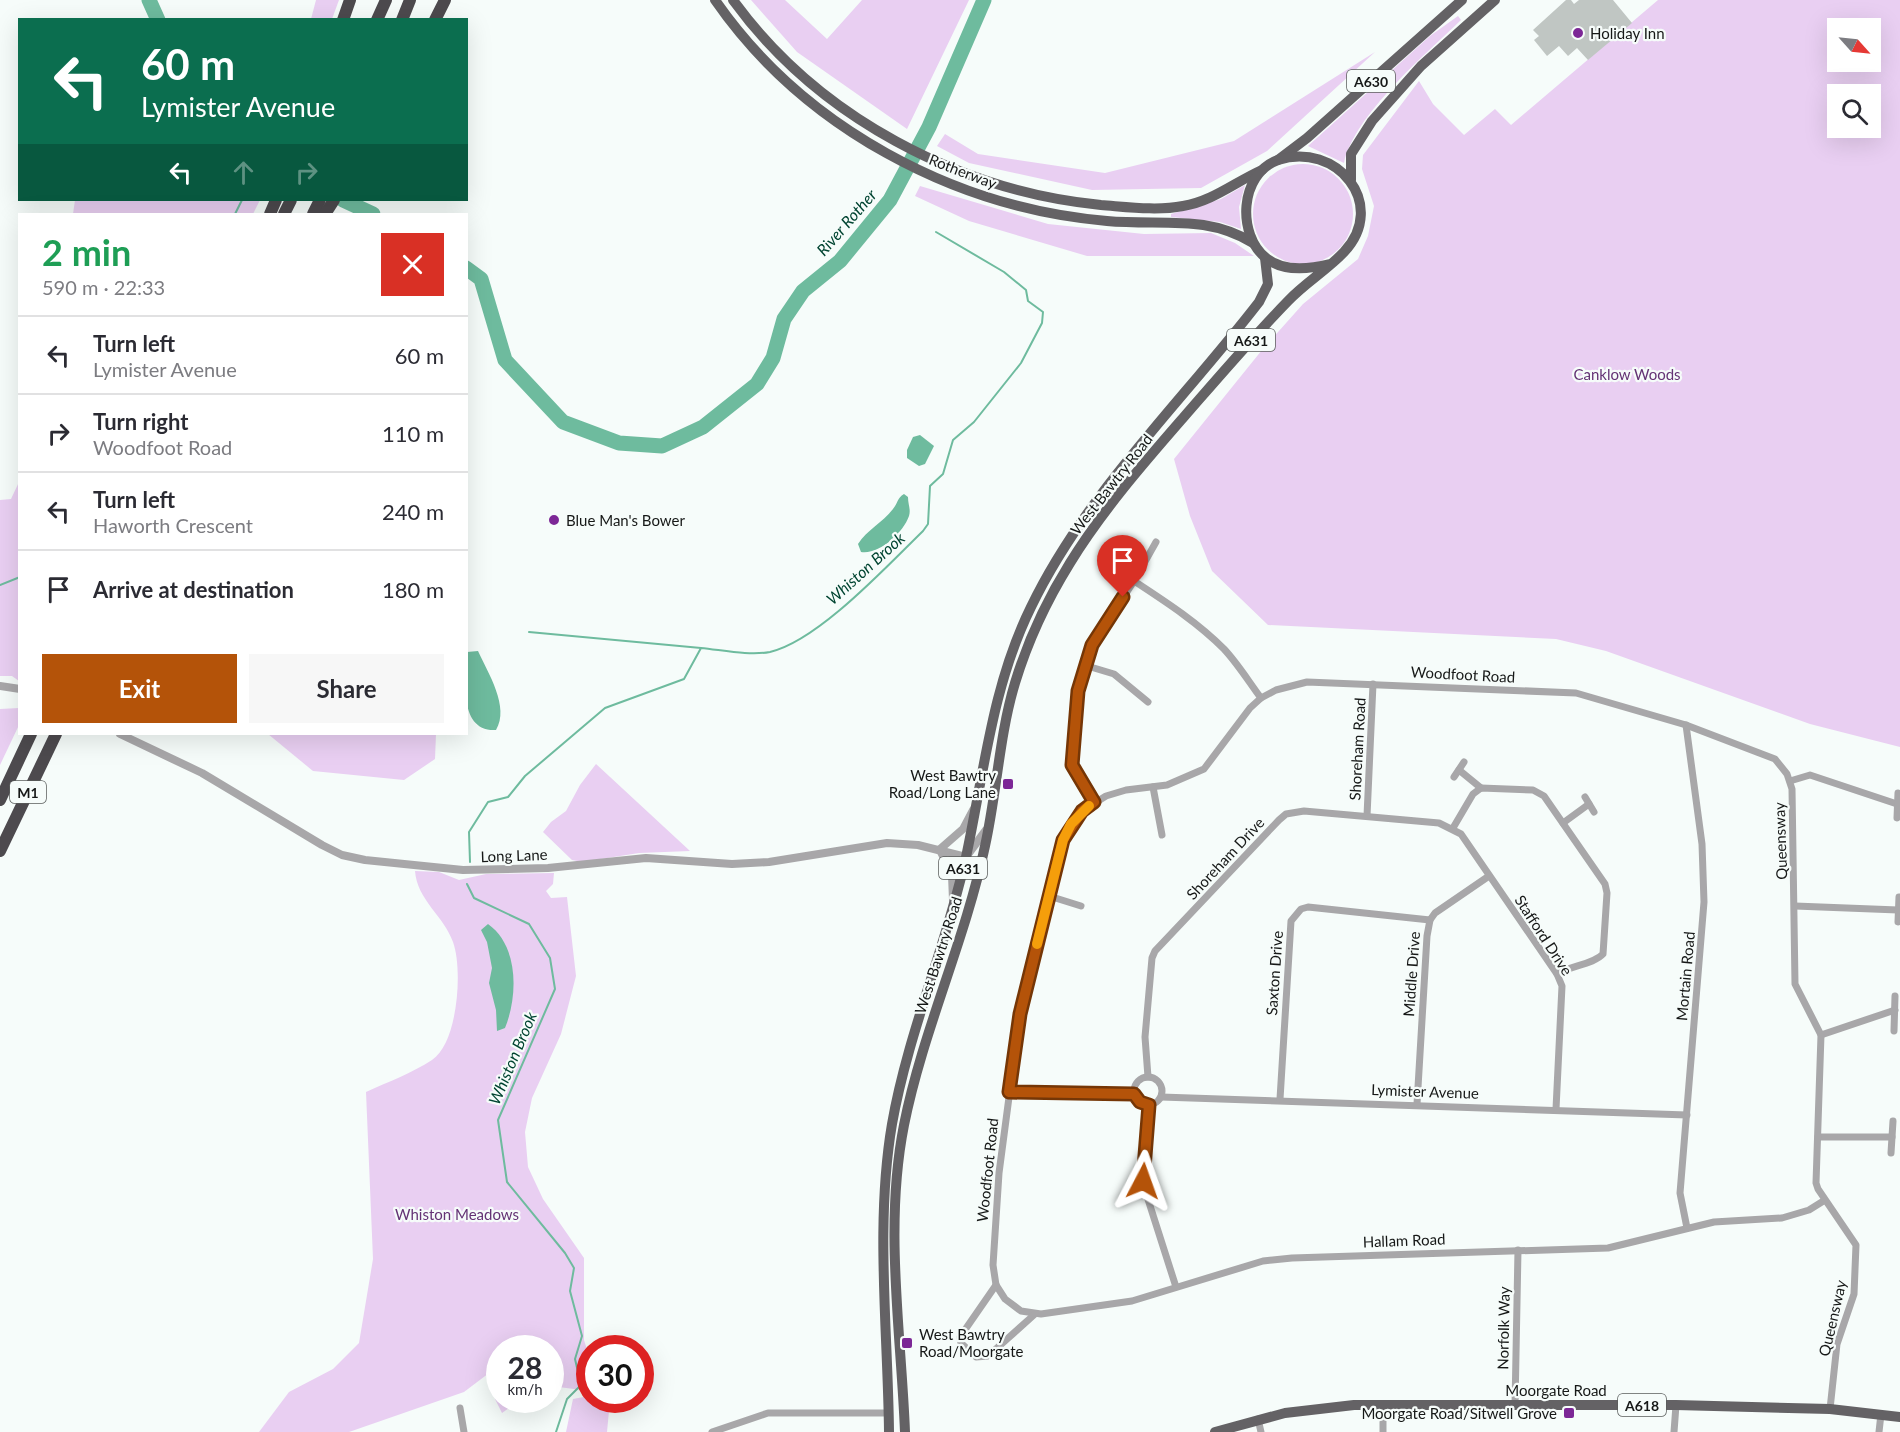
<!DOCTYPE html>
<meta charset="utf-8">
<style>
body{margin:0;font-family:Lato,sans-serif;background:#f7f7f7;color:#2b2b33;height:100vh;display:flex;flex-direction:column;font-size:22px;white-space:nowrap}
*{box-sizing:border-box;margin:0}
p{font-size:20px;color:#7c7c81}
.icon{flex:none;width:33px;height:33px;fill:none;stroke:currentColor;stroke-width:2;stroke-linecap:round;stroke-linejoin:round}
.map{position:relative;flex:1;overflow:hidden}
.sheet{position:absolute;left:18px;top:213px;width:450px;height:522px;display:flex;flex-direction:column;background:#fff;border-radius:0px;box-shadow:0 6px 24px #0002}
.sheet>*{flex:none}
.banner{position:absolute;left:18px;top:18px;width:450px;height:183px;border-radius:0px;box-shadow:0 6px 24px #0002;background:#0b6e4f;color:#fff;overflow:hidden}
.needle{width:39px;rotate:117deg}
.tools{position:absolute;left:1827px;top:18px;display:grid;gap:12px}
.tools a{display:grid;place-items:center;width:54px;height:54px;border-radius:0px;background:#fff;box-shadow:0 6px 24px #0002;font-size:30px}
.speed{position:absolute;left:486px;top:1335px;display:flex;gap:12px;font-size:30px;font-weight:700;text-align:center}
.speed>*{display:grid;place-content:center;width:78px;height:78px;border-radius:50%;background:#fff;box-shadow:0 6px 24px #0002;line-height:1}
.speed small{font-size:15px;font-weight:400}
.speed .limit{border:9px solid #d22;background:#fff;color:#111}
.pin{position:absolute;display:grid;place-items:center;width:51px;height:51px;color:#fff;margin:-62px -26px;border-radius:50% 50% 50% 0;rotate:-45deg;box-shadow:0 0 6px #0007}
.pin .icon{rotate:45deg}
.me{position:absolute;width:66px;margin:-33px;rotate:4deg;stroke-linejoin:round;filter:drop-shadow(0 0 4px #0008)}
.turn{display:flex;align-items:center;gap:21px;height:126px;padding:0 24px;font-size:27px}
.turn .icon{width:78px;height:78px;stroke-width:2.5}
.turn b{display:block;font-size:42px;line-height:51px}
.lanes{display:flex;align-items:center;height:57px;padding:0 24px;background:#0003;justify-content:center;gap:30px;direction:ltr}
.lanes .off{opacity:.35}
.round{display:grid;place-items:center;flex:none;width:63px;height:63px;border-radius:0px;background:#f7f7f7}
.summary{display:flex;align-items:center;justify-content:space-between;height:102px;padding:0 24px}
h1{font-size:36px;font-weight:700;line-height:45px;color:#1e9e55}
.button{display:flex;gap:12px;margin-top:auto;padding:12px 24px}
.button a{flex:1;height:69px;border-radius:0px;background:#b45309;color:#fff;font-size:24px;font-weight:700;line-height:69px;text-align:center}
.button a+a{background:#f7f7f7;color:#2b2b33}
ul{padding:0;list-style:none}
li{display:flex;align-items:center;gap:18px;height:78px;padding:0 24px;border-top:2px solid #e1e1e2}
li div{flex:1}
li b{display:block;font-size:22px}
li em{font-style:normal}
.map>svg:first-child{display:block}
.green{fill:#e9cff2;fill-rule:evenodd}
.water{fill:#6ebb9e}
.lines{fill:none;stroke-linecap:round;stroke-linejoin:round}
.stream{stroke:#6ebb9e;stroke-width:2}
.river{stroke:#6ebb9e;stroke-width:15}
.building{fill:#c0c6c3}
.minor{stroke:#a8a7a9;stroke-width:7}
.tertiary{stroke:#a8a7a9;stroke-width:8}
.primary{stroke:#646265;stroke-width:10}
.motorway{stroke:#4d4a4e;stroke-width:12}
.route-casing{stroke:#753606;stroke-width:15}
.route{stroke:#b45309;stroke-width:10}
.slow{stroke:#f59e0b;stroke-width:10}
.poi-dot{fill:#7c2796;stroke:#f6fcfa;stroke-width:2}
.labels{text-anchor:middle;dominant-baseline:central;stroke-width:4.5;stroke-linejoin:round;paint-order:stroke}
.shield{fill:#f6fcfa;stroke:#595c5b;stroke-width:1.5}
.shield-label{font-size:14px;font-weight:bold;fill:#161817}
.poi-label{font-size:15px;fill:#161817;stroke:#f6fcfa;text-anchor:start}
.street-label{font-size:15px;fill:#161817;stroke:#f6fcfa}
.park-label{font-size:15px;fill:#643375;stroke:#f6fcfa}
.water-label{font-size:16px;font-style:italic;fill:#004431;stroke:#f6fcfa}
</style>
<div class="map">
<svg width="1900" height="1432" viewBox="0 0 1900 1432">
<rect width="100%" height="100%" fill="#f6fcfa"/>
<!-- green -->
<g class="green">
<path d="M 316,0 L 339,0 L 332,19 L 311,19 Z"/>
<path d="M 751,0 L 785,0 L 827,39 L 862,0 L 969,0 L 907,129 L 797,52 Z"/>
<path d="M 1658,0 L 1900,0 L 1900,747 L 1810,724 L 1606,651 L 1556,639 L 1268,625 L 1212,571 L 1190,516 L 1174,459 L 1262,350 L 1303,304 L 1358,259 L 1368,236 L 1374,206 L 1362,169 L 1363,155 L 1419,81 L 1433,104 L 1464,135 L 1495,109 L 1511,125 ZM 1838,28 L 1870,28 L 1870,62 L 1838,62 ZM 1838,94 L 1870,94 L 1870,128 L 1838,128 Z"/>
<path d="M 1458,16 L 1461,20 C 1426,54 1354,115 1344,163 L 1308,146 L 1430,36 Z"/>
<path d="M 1375,52 L 1267,151 L 1201,188 L 1092,190 L 969,163 L 937,146 L 945,134 L 978,154 L 1105,173 L 1234,141 Z"/>
<circle cx="1303" cy="214" r="50"/>
<path d="M 1245,185 L 1239,207 L 1241,229 L 1220,222 L 1171,217 L 1171,214 L 1221,199 Z"/>
<path d="M 920,186 L 1048,224 L 1144,234 L 1211,233 L 1235,243 L 1254,256 L 1087,256 L 969,221 L 915,196 Z"/>
<path d="M 75,200 L 260,200 L 253,214 L 73,214 Z"/>
<path d="M 19,482 L 19,681 L 12,676 L 0,676 L 0,500 L 11,499 Z"/>
<path d="M 19,708 L 19,725 L 0,765 L 0,709 Z"/>
<path d="M 268,734 L 436,734 L 435,759 L 404,780 L 313,771 Z"/>
<path d="M 596,764 L 690,851 L 639,853 L 582,862 L 572,860 L 543,832 L 551,822 L 566,811 L 580,785 Z"/>
<path d="M 415,871 L 439,872 L 459,880 L 486,874 L 554,873 L 553,884 L 546,891 L 551,898 L 567,897 L 576,976 L 561,1034 L 532,1098 L 525,1132 L 528,1167 L 543,1199 L 584,1258 L 584,1340 L 589,1356 L 589,1391 L 551,1386 L 550,1348 L 500,1348 L 500,1400 L 520,1400 L 502,1413 L 495,1399 L 497,1367 L 464,1392 L 349,1432 L 259,1432 L 289,1392 L 333,1369 L 359,1343 L 373,1259 L 366,1092 C 388,1082 412,1073 432,1060 C 458,1043 463,969 453,942 C 444,916 417,900 415,871 Z"/>
<path d="M 589,1396 L 590,1400 L 610,1400 L 607,1432 L 566,1432 L 573,1399 Z"/>
</g>
<!-- water -->
<g class="water">
<path d="M 920,435 L 934,446 L 925,464 L 919,466 L 907,458 L 907,450 L 913,437 Z"/>
<path d="M 904,494 L 908,497 C 908,505 911,509 909,516 C 903,533 879,555 861,552 L 858,544 C 867,530 882,523 893,509 C 898,503 897,498 904,494 Z"/>
<path d="M 478,651 C 488,673 510,707 496,730 C 457,732 466,676 467,652 Z"/>
<path d="M 488,924 C 519,946 518,996 505,1028 L 497,1031 L 496,1010 L 489,983 L 492,968 L 487,942 L 481,930 Z"/>
</g>
<g class="lines">
<!-- stream -->
<g class="stream">
<path d="M 235,214 L 242,200"/>
<path d="M 0,585 L 20,577"/>
<path d="M 529,632 L 701,648"/>
<path d="M 470,862 L 469,832 L 488,802 L 508,797 L 525,776 L 605,708 L 684,679 L 701,648 C 722,650 749,656 770,652 C 818,641 887,566 923,531 L 928,524 L 930,486 L 943,474 L 953,440 L 974,422 L 1021,363 L 1042,323 L 1043,312 L 1028,301 L 1026,290 L 1004,272 L 936,232"/>
<path d="M 467,884 L 474,898 L 529,924 L 550,958 L 555,989 L 498,1120 L 507,1182 L 565,1253 L 574,1268 L 570,1291 L 582,1336 L 575,1359 L 581,1385 L 567,1399 L 556,1432"/>
</g>
<!-- river -->
<g class="river">
<path d="M 149,0 L 158,20"/>
<path d="M 343,200 L 373,214"/>
<path d="M 466,268 L 481,279 L 505,360 L 563,422 L 619,443 L 662,446 L 703,427 L 757,384 L 773,358 L 784,319 L 803,291 L 840,261 L 890,200 L 929,127 L 984,0"/>
</g>
</g>
<!-- building -->
<path class="building" d="M 1566,0 L 1571,0 L 1574,4 L 1579,0 L 1613,0 L 1632,23 L 1588,60 L 1577,48 L 1568,56 L 1559,46 L 1547,56 L 1534,40 L 1539,36 L 1533,30 Z"/>
<g class="lines">
<!-- minor -->
<g class="minor">
<path d="M 1134,581 L 1156,542"/>
<path d="M 1084,665 L 1114,674 L 1148,702"/>
<path d="M 1686,725 L 1702,844 L 1704,902 L 1680,1193 L 1687,1228"/>
<path d="M 1459,770 L 1481,788"/>
<path d="M 1454,777 L 1464,762"/>
<path d="M 1790,781 L 1810,775 L 1897,804"/>
<path d="M 1153,787 L 1162,835"/>
<path d="M 1585,797 L 1594,812"/>
<path d="M 1094,802 L 1072,765 L 1078,691 L 1092,645 L 1134,581 C 1166,602 1197,622 1224,649 C 1238,664 1249,682 1261,698"/>
<path d="M 1367,816 L 1373,684"/>
<path d="M 1897,818 L 1898,793"/>
<path d="M 1563,823 L 1589,804"/>
<path d="M 1453,828 L 1473,794 L 1481,788 L 1533,790 L 1544,796 L 1605,884 L 1607,893 L 1603,954 C 1594,964 1570,966 1557,974"/>
<path d="M 1049,896 L 1081,906"/>
<path d="M 1795,906 L 1898,910"/>
<path d="M 1898,922 L 1899,897"/>
<path d="M 1894,1031 L 1895,996"/>
<path d="M 1821,1035 L 1895,1010"/>
<circle cx="1148" cy="1091" r="14"/>
<path d="M 1148,1077 L 1145,1037 L 1152,958 L 1155,951 L 1279,820 L 1286,814 L 1304,811 L 1439,823 L 1461,834 L 1557,974 L 1562,986 L 1556,1109"/>
<path d="M 1009,1092 L 1134,1093"/>
<path d="M 1161,1097 L 1687,1115"/>
<path d="M 1280,1099 L 1291,921 L 1301,909 L 1308,907 L 1430,920"/>
<path d="M 1417,1104 L 1427,936 L 1430,920 L 1435,913 L 1489,876"/>
<path d="M 1149,1105 L 1145,1190 L 1176,1287"/>
<path d="M 1818,1137 L 1892,1137"/>
<path d="M 1891,1153 L 1893,1121"/>
<path d="M 1825,1200 L 1809,1210 L 1782,1218 L 1714,1222 L 1608,1248 L 1292,1258 L 1263,1261 L 1132,1301 L 1041,1314 L 1021,1311 L 1005,1299 L 996,1285 L 993,1265 L 999,1173 L 1020,1014 L 1063,840 L 1082,811 L 1106,796 L 1126,790 L 1167,785 L 1204,769 L 1250,708 L 1261,698 L 1276,690 L 1307,682 L 1576,693 L 1686,725 L 1775,759 L 1787,774 L 1792,789 L 1795,984 L 1821,1035 L 1816,1183 L 1818,1189 L 1856,1245 L 1854,1294 L 1837,1344 L 1830,1409"/>
<path d="M 996,1285 L 960,1337 L 961,1343 L 976,1357 L 988,1356 L 1035,1314"/>
<path d="M 1383,1405 L 1383,1432"/>
<path d="M 1515,1406 L 1518,1250"/>
<path d="M 460,1408 L 464,1432"/>
<path d="M 1258,1419 L 1261,1432"/>
<path d="M 712,1432 L 768,1413 L 889,1413"/>
<path d="M 1674,1432 L 1676,1405"/>
<path d="M 1879,1432 L 1881,1414"/>
</g>
<!-- tertiary -->
<g class="tertiary">
<path d="M 0,686 L 20,689"/>
<path d="M 120,734 L 202,773 L 322,845 L 342,855 L 365,860 L 463,870 L 548,868 L 646,858 L 732,864 L 769,862 L 887,843 L 918,845 L 966,857 L 986,830"/>
<path d="M 939,850 L 963,829 L 973,810"/>
<path d="M 940,850 L 952,875 L 953,900"/>
</g>
<!-- primary -->
<g class="primary">
<path d="M 715,0 C 803,127 954,208 1107,221 C 1161,226 1206,214 1253,243"/>
<path d="M 733,0 C 818,117 959,191 1101,205 C 1128,207 1157,211 1183,206 C 1213,201 1235,182 1262,170"/>
<path d="M 1278,160 L 1307,138 L 1462,0"/>
<path d="M 1351,180 L 1351,154 L 1372,121 L 1421,66 L 1495,0"/>
<path d="M 889,1432 C 888,1331 875,1224 892,1124 C 908,1033 946,947 966,857 C 984,773 992,686 1031,607 C 1086,493 1182,402 1259,302 L 1268,284 L 1265,258"/>
<path d="M 905,1432 C 901,1331 884,1226 904,1125 C 923,1030 965,941 985,846 C 997,792 999,736 1015,683 C 1028,640 1047,600 1070,563 C 1102,511 1143,464 1183,418 C 1217,379 1251,339 1288,301 C 1305,283 1327,270 1344,252 C 1389,204 1336,141 1278,160 C 1239,174 1237,235 1266,258 C 1283,272 1310,269 1330,264"/>
<path d="M 1215,1432 L 1285,1413 L 1354,1405 L 1676,1405 L 1830,1409 L 1900,1417"/>
</g>
<!-- motorway -->
<g class="motorway">
<path d="M 343,20 L 350,0"/>
<path d="M 377,20 L 386,0"/>
<path d="M 402,20 L 410,0"/>
<path d="M 435,20 L 445,0"/>
<path d="M 270,214 L 276,200"/>
<path d="M 284,214 L 291,200"/>
<path d="M 313,214 L 320,200"/>
<path d="M 325,214 L 334,200"/>
<path d="M 0,800 L 31,734"/>
<path d="M 0,851 L 56,734"/>
</g>
</g>
<g class="lines">
<defs>
<path id="route" d="M 1123,597 L 1092,645 L 1078,691 L 1072,765 L 1094,802 L 1082,811 L 1063,840 L 1020,1014 L 1009,1092 L 1134,1094 L 1140,1102 L 1149,1105 L 1143,1181"/>
</defs>
<!-- route casing -->
<use href="#route" class="route-casing"/>
<!-- route -->
<use href="#route" class="route"/>
<!-- slow -->
<path class="slow" d="M 1037,944 L 1063,840 L 1071,824 L 1089,806"/>
</g>
<!-- markers -->
<g class="poi-dot">
<circle cx="1578" cy="33" r="6"/>
<circle cx="554" cy="520" r="6"/>
<rect x="1002" y="778" width="12" height="12" rx="3"/>
<rect x="901" y="1337" width="12" height="12" rx="3"/>
<rect x="1563" y="1407" width="12" height="12" rx="3"/>
</g>
<g class="labels">
<!-- shield labels -->
<g class="shield">
<rect x="1347" y="70" width="48" height="22" rx="4.5"/>
<rect x="1227" y="329" width="48" height="22" rx="4.5"/>
<rect x="10" y="781" width="36" height="22" rx="4.5"/>
<rect x="939" y="857" width="48" height="22" rx="4.5"/>
<rect x="1618" y="1394" width="48" height="22" rx="4.5"/>
</g>
<g class="shield-label">
<text x="1371" y="81">A630</text>
<text x="1251" y="340">A631</text>
<text x="28" y="792">M1</text>
<text x="963" y="868">A631</text>
<text x="1642" y="1405">A618</text>
</g>
<!-- poi labels -->
<g class="poi-label">
<text x="1590" y="33">Holiday Inn</text>
<text x="566" y="520">Blue Man's Bower</text>
<text x="996" y="775" text-anchor="end">West Bawtry<tspan x="996" dy="17">Road/Long Lane</tspan></text>
<text x="919" y="1334">West Bawtry<tspan x="919" dy="17">Road/Moorgate</tspan></text>
<text x="1557" y="1413" text-anchor="end">Moorgate Road/Sitwell Grove</text>
</g>
<!-- street labels -->
<g class="street-label">
<text transform="translate(963 171) rotate(21)">Rotherway</text>
<text transform="translate(1111 484) rotate(-52)">West Bawtry Road</text>
<text transform="translate(1463 674) rotate(3)">Woodfoot Road</text>
<text transform="translate(1357 749) rotate(-87)">Shoreham Road</text>
<text transform="translate(1780 841) rotate(-92)">Queensway</text>
<text transform="translate(514 855) rotate(-2)">Long Lane</text>
<text transform="translate(1225 858) rotate(-47)">Shoreham Drive</text>
<text transform="translate(1544 935) rotate(57)">Stafford Drive</text>
<text transform="translate(938 955) rotate(-72)">West Bawtry Road</text>
<text transform="translate(1274 973) rotate(-86)">Saxton Drive</text>
<text transform="translate(1411 974) rotate(-86)">Middle Drive</text>
<text transform="translate(1685 976) rotate(-85)">Mortain Road</text>
<text transform="translate(1425 1091) rotate(2)">Lymister Avenue</text>
<text transform="translate(987 1170) rotate(-84)">Woodfoot Road</text>
<text transform="translate(1404 1240) rotate(-2)">Hallam Road</text>
<text transform="translate(1832 1318) rotate(-77)">Queensway</text>
<text transform="translate(1503 1328) rotate(-89)">Norfolk Way</text>
<text x="1556" y="1390">Moorgate Road</text>
</g>
<!-- park labels -->
<g class="park-label">
<text x="1627" y="374">Canklow Woods</text>
<text x="457" y="1214">Whiston Meadows</text>
</g>
<!-- water labels -->
<g class="water-label">
<text transform="translate(846 222) rotate(-49)">River Rother</text>
<text transform="translate(865 568) rotate(-42)">Whiston Brook</text>
<text transform="translate(512 1058) rotate(-67)">Whiston Brook</text>
</g>
</g>
</svg>
<div class="tools">
<a><svg class="needle" viewBox="-14 -14 28 28"><path d="M0-13l5 13h-10z" fill="#e53935"/><path d="M0 13l5-13h-10z" fill="#7c7c81"/></svg></a>
<a><svg class="icon" aria-label="search" viewBox="0 0 24 24"><circle cx="10" cy="10" r="6"/><path d="M15 15l6 6"/></svg></a>
</div>
<div class="speed"><div>28<small>km/h</small></div><div class="limit">30</div></div>
<div class="pin" style="left:1123px;top:597px;background:#d93025"><svg class="icon" aria-label="arrive" viewBox="0 0 24 24"><path d="M6 21V4h12l-3 4 3 4H6"/></svg></div>
<svg class="me" style="left:1143px;top:1181px" viewBox="-20 -20 40 40"><path d="M0-17L14 15 0 8-14 15z" fill="#b45309" stroke="#fff" stroke-width="4"/></svg>
<div class="banner">
<div class="turn"><svg class="icon" aria-label="left" viewBox="0 0 24 24"><path d="M17 20v-9H6M10 6l-5 5 5 5"/></svg><div><b>60 m</b>Lymister Avenue</div></div>
<div class="lanes"><svg class="icon" aria-label="left" viewBox="0 0 24 24"><path d="M17 20v-9H6M10 6l-5 5 5 5"/></svg><svg class="icon off" aria-label="ahead" viewBox="0 0 24 24"><path d="M12 20V5M6 11l6-6 6 6"/></svg><svg class="icon off" aria-label="right" viewBox="0 0 24 24"><path d="M7 20v-9h11M14 6l5 5-5 5"/></svg></div>
</div>
<section class="sheet">
<div class="summary"><div><h1>2 min</h1><p>590 m · 22:33</p></div><a class="round" style="background:#d93025;color:#fff"><svg class="icon" aria-label="close" viewBox="0 0 24 24"><path d="M6 6l12 12M18 6L6 18"/></svg></a></div>
<ul>
<li><svg class="icon" aria-label="left" viewBox="0 0 24 24"><path d="M17 20v-9H6M10 6l-5 5 5 5"/></svg><div><b>Turn left</b><p>Lymister Avenue</p></div><em>60 m</em></li>
<li><svg class="icon" aria-label="right" viewBox="0 0 24 24"><path d="M7 20v-9h11M14 6l5 5-5 5"/></svg><div><b>Turn right</b><p>Woodfoot Road</p></div><em>110 m</em></li>
<li><svg class="icon" aria-label="left" viewBox="0 0 24 24"><path d="M17 20v-9H6M10 6l-5 5 5 5"/></svg><div><b>Turn left</b><p>Haworth Crescent</p></div><em>240 m</em></li>
<li><svg class="icon" aria-label="arrive" viewBox="0 0 24 24"><path d="M6 21V4h12l-3 4 3 4H6"/></svg><div><b>Arrive at destination</b></div><em>180 m</em></li>
</ul>
<div class="button"><a>Exit</a><a>Share</a></div>
</section>
</div>
